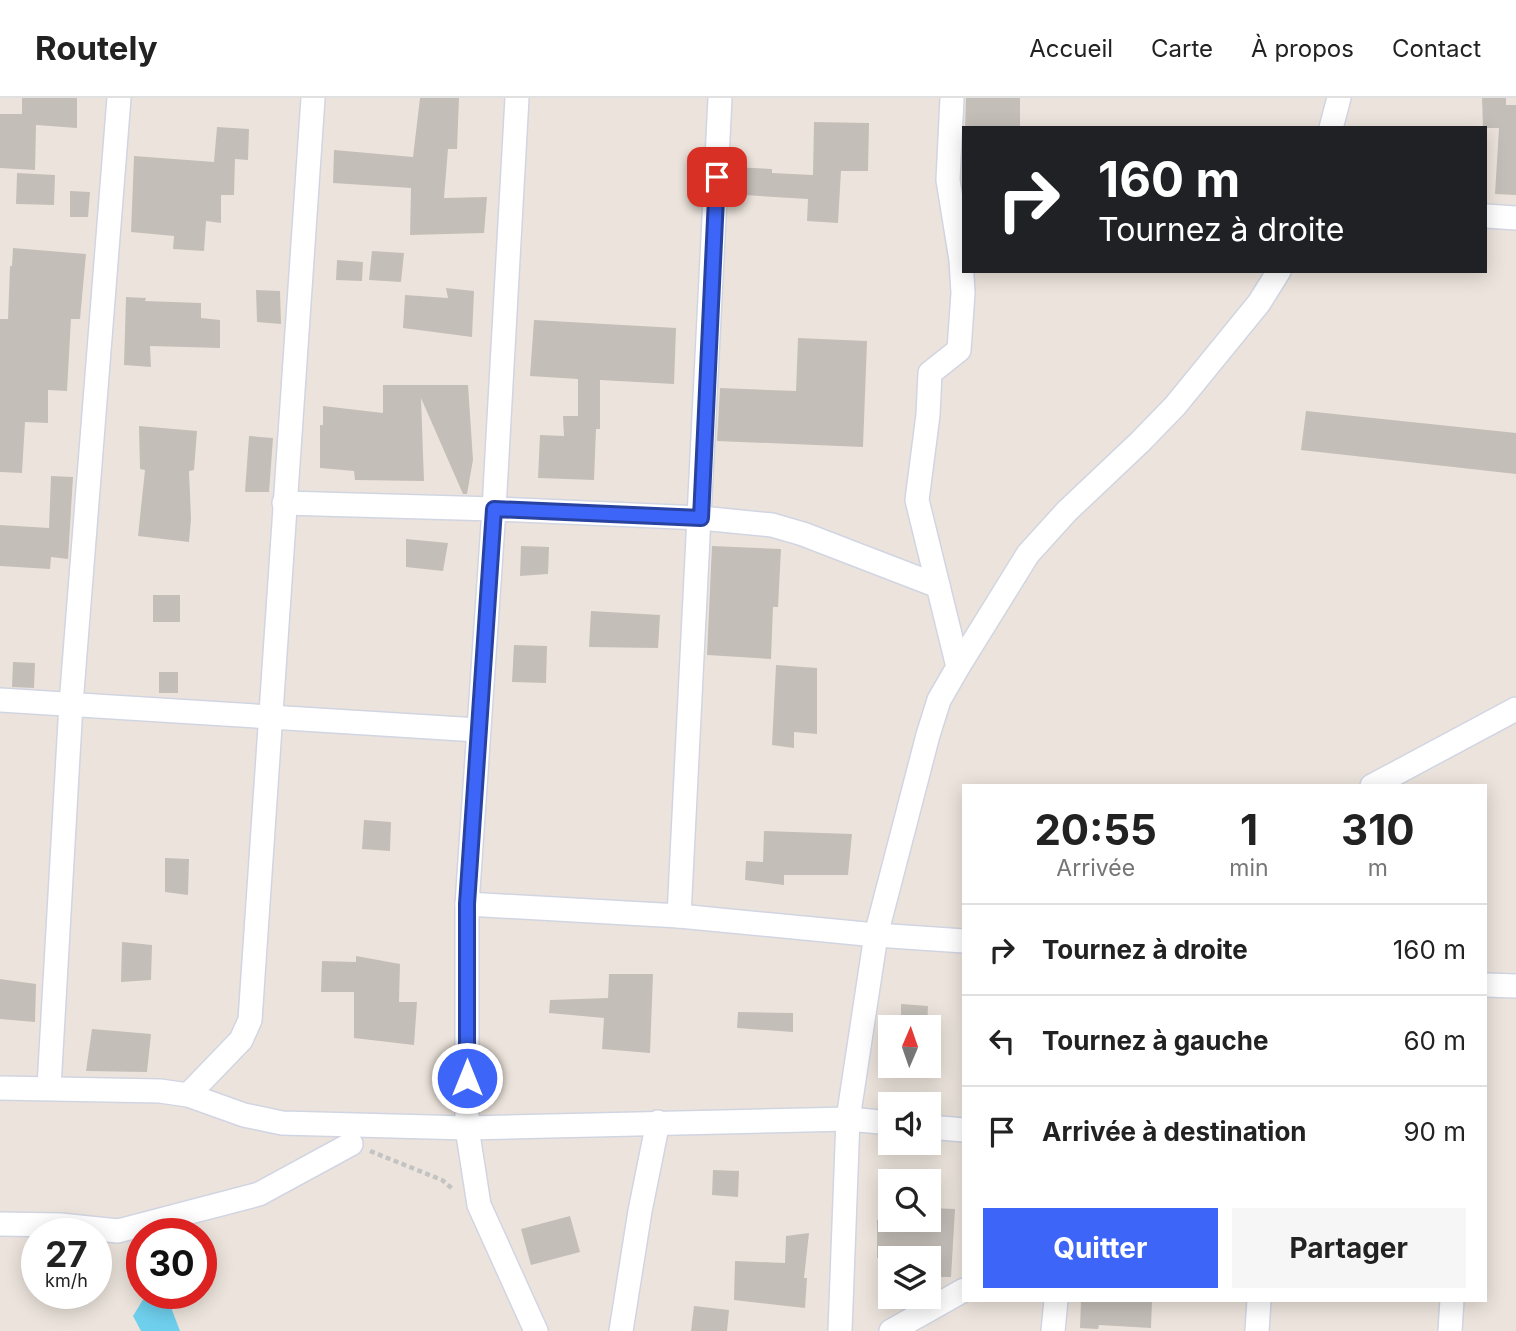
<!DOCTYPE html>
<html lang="fr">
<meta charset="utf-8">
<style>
body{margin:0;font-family:Inter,sans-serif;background:#f6f6f6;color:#222;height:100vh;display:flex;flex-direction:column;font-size:26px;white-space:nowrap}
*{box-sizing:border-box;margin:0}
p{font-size:23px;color:#767676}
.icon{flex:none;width:38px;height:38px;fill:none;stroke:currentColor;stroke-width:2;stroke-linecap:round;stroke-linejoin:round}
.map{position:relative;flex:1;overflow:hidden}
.side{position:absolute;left:962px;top:686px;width:525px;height:518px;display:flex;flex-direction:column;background:#fff;border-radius:0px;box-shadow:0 4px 18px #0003}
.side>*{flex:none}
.hud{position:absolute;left:962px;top:28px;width:525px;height:147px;border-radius:0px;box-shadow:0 4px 18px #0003;background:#202124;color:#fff;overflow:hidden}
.needle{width:46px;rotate:2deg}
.controls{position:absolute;left:878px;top:917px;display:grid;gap:14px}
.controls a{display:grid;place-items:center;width:63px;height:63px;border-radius:0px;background:#fff;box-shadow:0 4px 18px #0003;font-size:35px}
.speed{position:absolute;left:21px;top:1120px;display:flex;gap:14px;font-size:35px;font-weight:700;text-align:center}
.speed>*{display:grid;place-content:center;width:91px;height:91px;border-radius:50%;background:#fff;box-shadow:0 4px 18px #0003;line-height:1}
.speed small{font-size:18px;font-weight:400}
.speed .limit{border:10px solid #d22;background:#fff;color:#111}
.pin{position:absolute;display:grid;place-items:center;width:60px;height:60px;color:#fff;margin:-30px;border-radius:14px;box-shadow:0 4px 10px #0006}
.me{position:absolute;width:77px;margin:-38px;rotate:0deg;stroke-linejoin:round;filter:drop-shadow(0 0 5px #0008)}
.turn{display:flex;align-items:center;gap:24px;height:147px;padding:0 21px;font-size:32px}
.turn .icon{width:91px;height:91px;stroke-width:2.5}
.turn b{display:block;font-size:49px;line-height:60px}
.eta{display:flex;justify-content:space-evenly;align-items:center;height:119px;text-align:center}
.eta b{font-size:42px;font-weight:700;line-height:49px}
.action{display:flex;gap:14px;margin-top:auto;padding:14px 21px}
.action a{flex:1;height:80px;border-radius:0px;background:#3d66f8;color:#fff;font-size:28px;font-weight:700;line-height:80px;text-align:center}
.action a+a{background:#f6f6f6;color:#222}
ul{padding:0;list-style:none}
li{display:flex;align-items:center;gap:21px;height:91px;padding:0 21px;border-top:2px solid #e0e0e0}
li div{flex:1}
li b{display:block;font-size:26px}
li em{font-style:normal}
header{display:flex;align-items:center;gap:42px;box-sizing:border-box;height:98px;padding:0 35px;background:#fff;border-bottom:2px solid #e0e0e0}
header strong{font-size:33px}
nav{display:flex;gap:38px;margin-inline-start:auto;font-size:24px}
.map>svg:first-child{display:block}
.water{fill:#6fd0ed}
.building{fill:#c4beb8}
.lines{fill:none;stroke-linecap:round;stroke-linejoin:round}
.minor-casing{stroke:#d1d5e2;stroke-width:26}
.path{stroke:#c3c3c3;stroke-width:4.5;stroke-dasharray:5 3.5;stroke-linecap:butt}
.minor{stroke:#fff;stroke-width:23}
.route-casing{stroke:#2842a1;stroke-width:18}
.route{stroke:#3d66f8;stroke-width:12}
</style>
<header>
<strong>Routely</strong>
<nav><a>Accueil</a><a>Carte</a><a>À propos</a><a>Contact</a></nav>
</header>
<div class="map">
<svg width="1516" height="1233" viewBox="0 0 1516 1233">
<rect width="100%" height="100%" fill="#ece4dc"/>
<!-- water -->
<path class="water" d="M 147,1195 L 174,1195 L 172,1212 L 180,1233 L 141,1233 L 133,1218 Z"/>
<!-- building -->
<g class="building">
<path d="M 22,0 L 77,0 L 77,30 L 36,27 L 35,72 L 0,70 L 0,16 L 22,16 Z"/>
<path d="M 420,0 L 459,0 L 457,51 L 448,51 L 444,100 L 487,99 L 484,135 L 410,137 L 411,90 L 333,85 L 334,52 L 413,59 Z"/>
<path d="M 966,0 L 1020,0 L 1020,30 L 965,30 Z"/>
<path d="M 1482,0 L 1506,0 L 1506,7 L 1516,7 L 1516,97 L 1495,96 L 1499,30 L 1483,30 Z"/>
<path d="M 814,24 L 869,25 L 868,73 L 841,73 L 838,125 L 807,123 L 808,101 L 744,97 L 744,92 L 731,91 L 732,69 L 772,71 L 772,75 L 813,77 Z"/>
<path d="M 217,29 L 249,31 L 248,62 L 235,61 L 234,97 L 221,97 L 221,125 L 206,123 L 204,153 L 173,151 L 174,138 L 131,134 L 134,58 L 214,64 Z"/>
<path d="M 17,75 L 55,77 L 54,107 L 16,106 Z"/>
<path d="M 70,93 L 90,94 L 88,119 L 70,119 Z"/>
<path d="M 13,150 L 86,156 L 80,221 L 71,221 L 67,293 L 48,292 L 48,325 L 25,324 L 22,375 L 0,374 L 0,221 L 8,221 L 10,168 L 12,168 Z"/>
<path d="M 372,153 L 404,155 L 401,184 L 369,182 Z"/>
<path d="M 337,162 L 363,164 L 362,183 L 336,182 Z"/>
<path d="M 446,190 L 474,193 L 472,239 L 403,230 L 405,197 L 448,200 Z"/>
<path d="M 256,192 L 280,193 L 281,226 L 257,224 Z"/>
<path d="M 126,199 L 146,200 L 145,203 L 201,205 L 201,220 L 220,222 L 220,250 L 150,248 L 151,269 L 124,267 Z"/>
<path d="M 534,222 L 676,230 L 674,286 L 600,282 L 600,331 L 596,331 L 594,382 L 538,380 L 540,337 L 564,338 L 563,318 L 578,318 L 578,281 L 530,278 Z"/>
<path d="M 798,240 L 867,243 L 863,349 L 717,343 L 720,290 L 796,293 Z"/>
<path d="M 383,287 L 468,287 L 473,362 L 467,396 L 463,396 L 421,300 L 424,383 L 355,382 L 354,373 L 320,370 L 320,327 L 323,327 L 323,308 L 383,315 Z"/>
<path d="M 1306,313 L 1516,335 L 1516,376 L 1301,352 Z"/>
<path d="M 139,328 L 197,333 L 194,372 L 189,373 L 191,421 L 189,444 L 138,438 L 145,372 L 140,371 Z"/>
<path d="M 249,338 L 273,340 L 269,394 L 245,394 Z"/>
<path d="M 51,378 L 73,379 L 68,461 L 51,459 L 50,471 L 0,468 L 0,427 L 49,430 Z"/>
<path d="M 406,441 L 448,445 L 443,473 L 406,469 Z"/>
<path d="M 521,448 L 549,449 L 548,476 L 520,478 Z"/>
<path d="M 712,448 L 781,451 L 778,509 L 773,509 L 771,561 L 707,557 Z"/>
<rect x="153" y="497" width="27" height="27"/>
<path d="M 591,513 L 660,517 L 658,550 L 589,549 Z"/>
<path d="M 514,547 L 547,548 L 546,585 L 512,584 Z"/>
<path d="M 13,564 L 35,565 L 34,590 L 12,589 Z"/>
<path d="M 776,567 L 817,570 L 817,636 L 794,634 L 794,650 L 772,647 Z"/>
<rect x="159" y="574" width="19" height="21"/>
<path d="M 364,722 L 391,724 L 390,753 L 362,751 Z"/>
<path d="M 764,733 L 852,736 L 848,777 L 784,777 L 784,787 L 745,782 L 746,763 L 763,764 Z"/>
<path d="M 165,760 L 189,761 L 188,797 L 165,794 Z"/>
<path d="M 122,844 L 152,847 L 151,882 L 121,884 Z"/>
<path d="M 356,858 L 400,866 L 399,904 L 417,904 L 414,947 L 354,940 L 354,894 L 321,894 L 322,863 L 356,864 Z"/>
<path d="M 609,876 L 653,876 L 650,955 L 602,951 L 604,920 L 549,915 L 550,902 L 608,900 Z"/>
<path d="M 0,881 L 36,886 L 35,924 L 0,921 Z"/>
<path d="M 901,906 L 928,908 L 927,929 L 901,929 Z"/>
<path d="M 738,914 L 793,915 L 793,934 L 737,930 Z"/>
<path d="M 92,931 L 151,936 L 147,974 L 86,973 Z"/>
<path d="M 713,1072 L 739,1073 L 738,1099 L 712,1097 Z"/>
<path d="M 929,1110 L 955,1111 L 951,1179 L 929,1179 L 929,1160 L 877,1160 L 877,1122 L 929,1122 Z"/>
<path d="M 570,1118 L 580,1154 L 531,1167 L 521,1131 Z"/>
<path d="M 809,1135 L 804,1180 L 807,1180 L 805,1210 L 734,1202 L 735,1163 L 785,1165 L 786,1138 Z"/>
<path d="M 1081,1202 L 1152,1202 L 1151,1230 L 1099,1227 L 1098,1231 L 1080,1230 Z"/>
<path d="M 694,1208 L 729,1212 L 727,1233 L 691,1233 Z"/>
</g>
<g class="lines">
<defs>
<g id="minor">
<path d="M 517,0 L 494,411 L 467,806 L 467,1030 L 479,1107 L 536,1233"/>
<path d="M 1331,30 L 1339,0"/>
<path d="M 1486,118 L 1516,120"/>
<path d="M 284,405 L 494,411 L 701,420 L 772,427 L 803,436 L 938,488"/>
<path d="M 958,569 L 1028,456 L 1067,413 L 1140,344 L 1175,308 L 1259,205 L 1279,173"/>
<path d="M 0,602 L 478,632"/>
<path d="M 1372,688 L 1516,611"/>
<path d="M 467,806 L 679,818 L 876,837 L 964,843"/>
<path d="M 679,818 L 720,0"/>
<path d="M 1486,887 L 1516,888"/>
<path d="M 49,989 L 71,606 L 119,0"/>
<path d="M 0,990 L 160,993 L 188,997 L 244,1017 L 282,1025 L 467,1030 L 848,1021 L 891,1025"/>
<path d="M 188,997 L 241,942 L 250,922 L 313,0"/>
<path d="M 929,1029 L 964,1032"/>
<path d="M 0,1126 L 60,1127 L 118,1133 L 259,1096 L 351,1046"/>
<path d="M 621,1233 L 640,1113 L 658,1024"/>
<path d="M 840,1233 L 848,1021 L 876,837 L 928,637 L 939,602 L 958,569 L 917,402 L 928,317 L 930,275 L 959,252 L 963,195 L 961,162 L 948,82 L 952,0"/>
<path d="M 891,1233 L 964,1192"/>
<path d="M 1053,1233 L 1056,1202"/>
<path d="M 1257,1233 L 1259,1202"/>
<path d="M 1450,1233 L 1452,1202"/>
</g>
</defs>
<!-- minor casing -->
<use href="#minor" class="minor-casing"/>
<!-- path -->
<path class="path" d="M 370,1053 L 442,1082 L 454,1092"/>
<!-- minor -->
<use href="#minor" class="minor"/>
</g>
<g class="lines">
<defs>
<path id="route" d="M 467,980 L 467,806 L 494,411 L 701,420 L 717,79"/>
</defs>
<!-- route casing -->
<use href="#route" class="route-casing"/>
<!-- route -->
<use href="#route" class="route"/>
</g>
</svg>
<div class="controls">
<a><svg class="needle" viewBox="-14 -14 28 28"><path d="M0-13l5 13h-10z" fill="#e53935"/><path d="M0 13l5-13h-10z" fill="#767676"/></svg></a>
<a><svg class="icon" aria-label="sound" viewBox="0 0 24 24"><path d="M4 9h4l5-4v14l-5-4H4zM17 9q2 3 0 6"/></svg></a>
<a><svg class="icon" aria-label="search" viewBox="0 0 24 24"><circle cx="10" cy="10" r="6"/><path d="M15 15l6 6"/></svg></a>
<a><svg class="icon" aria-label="layers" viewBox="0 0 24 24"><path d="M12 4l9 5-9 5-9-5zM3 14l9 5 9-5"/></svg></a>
</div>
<div class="speed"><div>27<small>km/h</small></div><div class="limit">30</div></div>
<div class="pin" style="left:717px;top:79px;background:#d93025"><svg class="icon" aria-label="arrive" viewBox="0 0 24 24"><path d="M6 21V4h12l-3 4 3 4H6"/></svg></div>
<svg class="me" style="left:467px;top:980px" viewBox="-20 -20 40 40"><circle r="17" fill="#3d66f8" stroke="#fff" stroke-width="3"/><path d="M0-11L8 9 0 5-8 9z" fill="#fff"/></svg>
<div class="hud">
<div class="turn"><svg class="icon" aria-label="right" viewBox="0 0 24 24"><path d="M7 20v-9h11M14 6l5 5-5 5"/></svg><div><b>160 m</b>Tournez à droite</div></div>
</div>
<section class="side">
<div class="eta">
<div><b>20:55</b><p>Arrivée</p></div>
<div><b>1</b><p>min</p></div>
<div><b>310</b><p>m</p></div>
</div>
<ul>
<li><svg class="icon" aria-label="right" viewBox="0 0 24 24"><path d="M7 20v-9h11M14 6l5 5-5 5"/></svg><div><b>Tournez à droite</b></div><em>160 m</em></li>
<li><svg class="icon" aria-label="left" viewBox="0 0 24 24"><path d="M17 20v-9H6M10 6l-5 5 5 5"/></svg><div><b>Tournez à gauche</b></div><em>60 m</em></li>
<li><svg class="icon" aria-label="arrive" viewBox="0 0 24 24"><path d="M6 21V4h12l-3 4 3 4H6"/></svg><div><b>Arrivée à destination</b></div><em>90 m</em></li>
</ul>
<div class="action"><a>Quitter</a><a>Partager</a></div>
</section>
</div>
